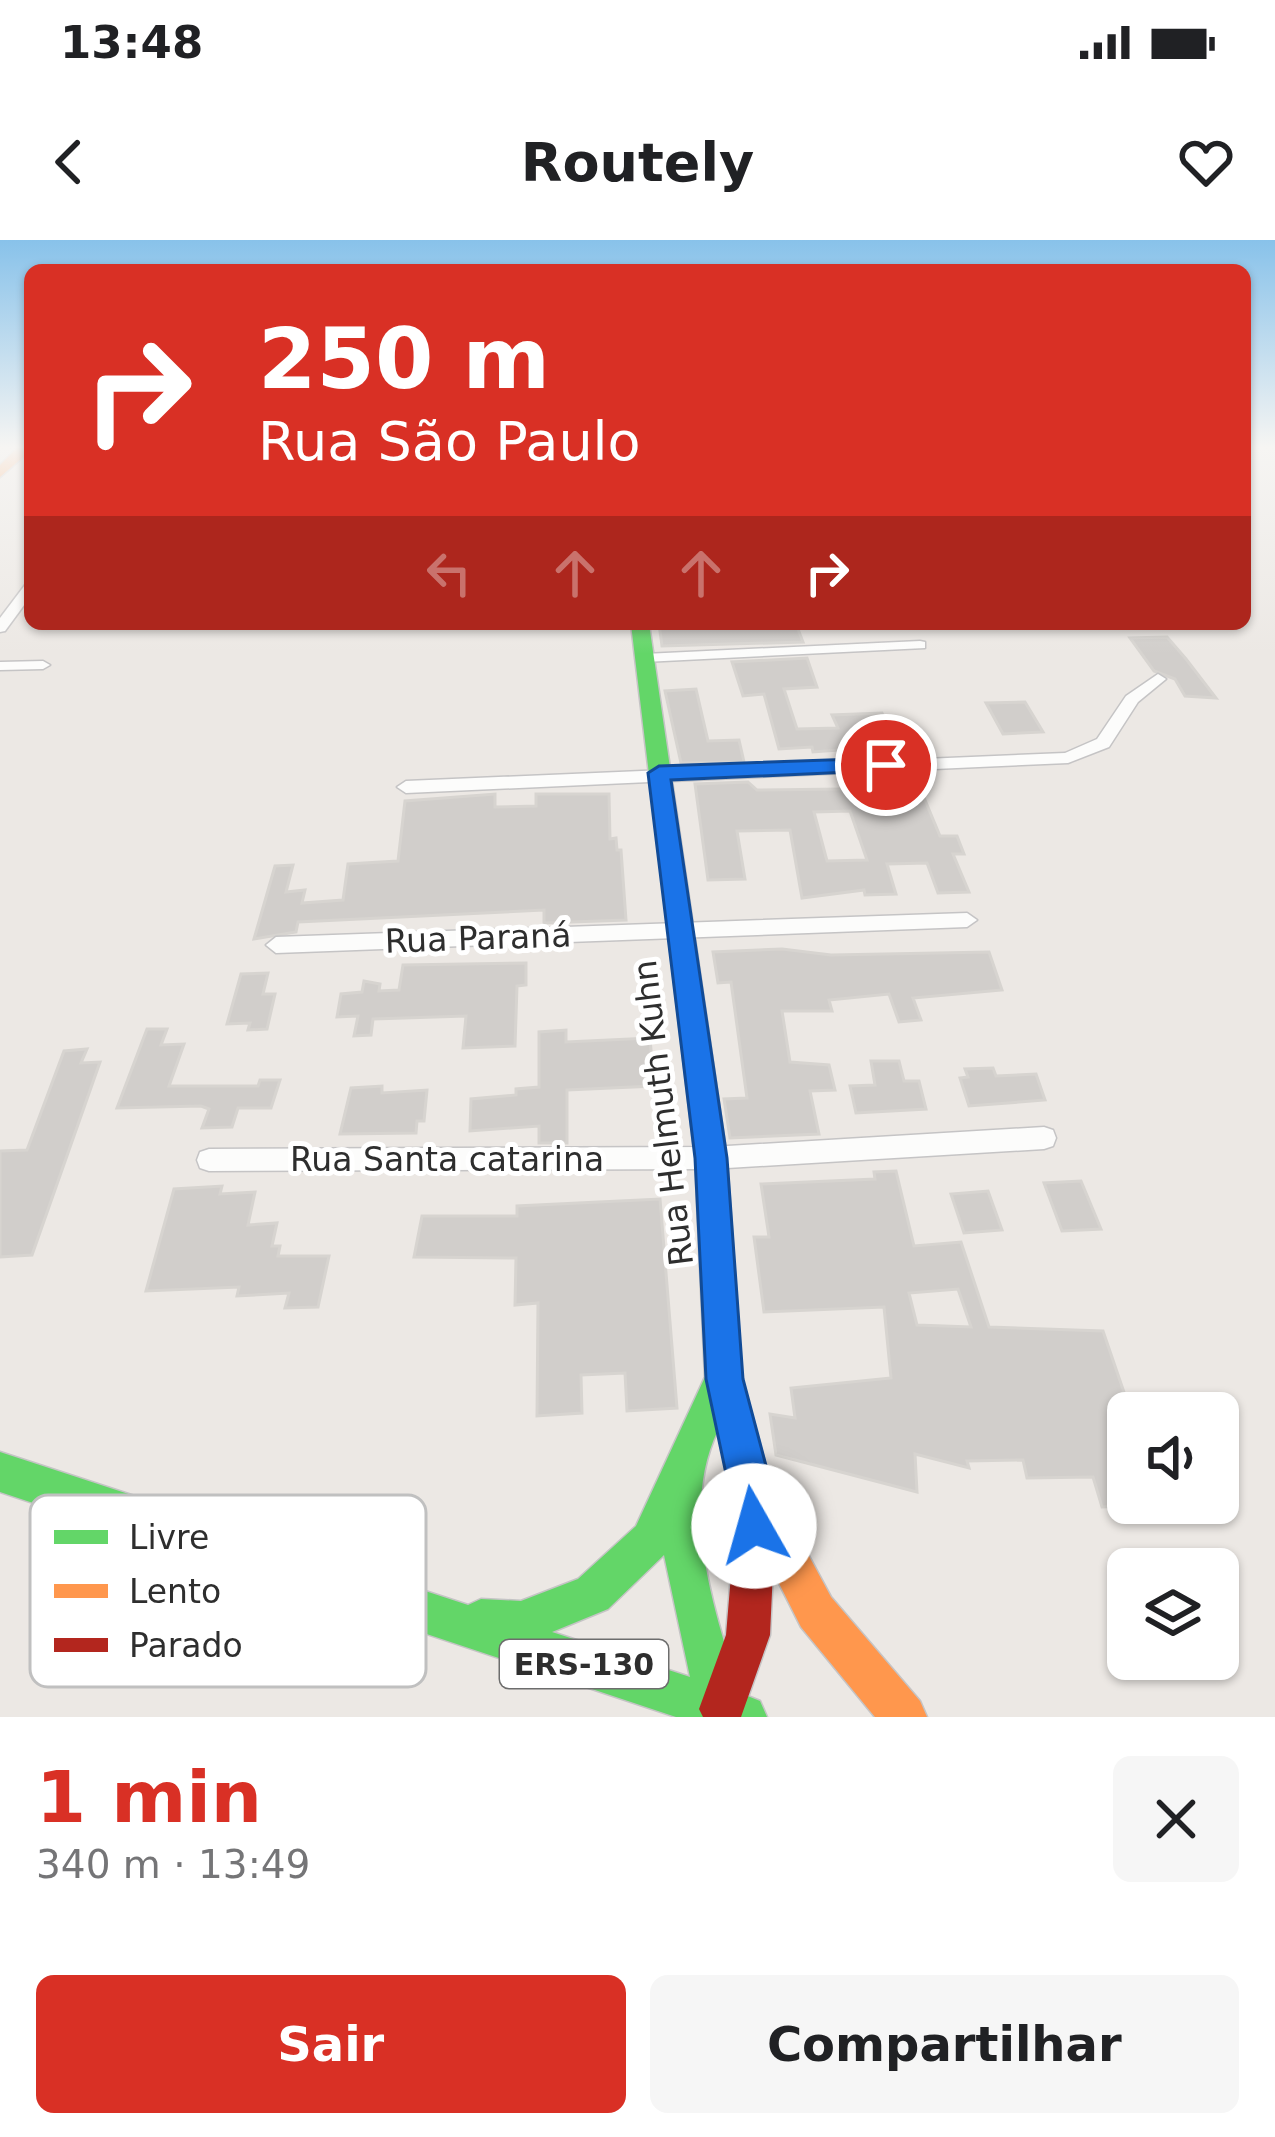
<!DOCTYPE html>
<html lang="pt">
<meta charset="utf-8">
<style>
body{margin:0;font-family:"DejaVu Sans",sans-serif;background:#f6f6f6;color:#202124;height:100vh;display:flex;flex-direction:column;font-size:45px;white-space:nowrap}
*{box-sizing:border-box;margin:0}
p{font-size:39px;color:#757577}
.icon{flex:none;width:66px;height:66px;fill:none;stroke:currentColor;stroke-width:2;stroke-linecap:round;stroke-linejoin:round}
.map{position:relative;height:1477px;overflow:hidden}
.sheet{display:flex;flex-direction:column;background:#fff;flex:1}
.sheet>*{flex:none}
.top-card{position:absolute;left:24px;top:24px;width:1227px;height:366px;border-radius:18px;box-shadow:0 3px 9px #0004;background:#d93025;color:#fff;overflow:hidden}
.buttons{position:absolute;left:1107px;top:1152px;display:grid;gap:24px}
.buttons a{display:grid;place-items:center;width:132px;height:132px;border-radius:18px;background:#fff;box-shadow:0 3px 9px #0004;font-size:60px}
.pin{position:absolute;display:grid;place-items:center;width:102px;height:102px;color:#fff;margin:-51px;border:6px solid #fff;border-radius:50%;box-shadow:0 3px 12px #0007}
.me{position:absolute;width:132px;margin:-66px;rotate:353deg;stroke-linejoin:round;filter:drop-shadow(0 0 9px #0008)}
.turn{display:flex;align-items:center;gap:42px;height:252px;padding:0 36px;font-size:54px}
.turn .icon{width:156px;height:156px;stroke-width:2.5}
.turn b{display:block;font-size:84px;line-height:102px}
.lanes{display:flex;align-items:center;height:114px;padding:0 36px;background:#0003;justify-content:center;gap:60px;direction:ltr}
.lanes .off{opacity:.35}
.round{display:grid;place-items:center;flex:none;width:126px;height:126px;border-radius:18px;background:#f6f6f6}
.headline{display:flex;align-items:center;justify-content:space-between;height:204px;padding:0 36px}
h1{font-size:72px;font-weight:800;line-height:90px;color:#d93025}
.button{display:flex;gap:24px;margin-top:auto;padding:24px 36px}
.button a{flex:1;height:138px;border-radius:18px;background:#d93025;color:#fff;font-size:48px;font-weight:800;line-height:138px;text-align:center}
.button a+a{background:#f6f6f6;color:#202124}
.status{display:flex;justify-content:space-between;align-items:center;height:84px;padding:0 60px;background:#fff;direction:ltr}
.status svg{height:33px;fill:currentColor}
header{display:flex;justify-content:space-between;align-items:center;height:156px;padding:0 36px;background:#fff;font-size:54px;font-weight:800}
.map>svg:first-child{display:block}
.building{fill:#d1cecb;stroke:#d7d4d0;stroke-width:3;fill-rule:evenodd}
.lines{fill:none;stroke-linecap:round;stroke-linejoin:round}
.street-casing{stroke:#c5c4c5;stroke-width:3}
.fast-casing{stroke:#c5c4c5;stroke-width:3}
.slow-casing{stroke:#c5c4c5;stroke-width:3}
.jam-casing{stroke:#c5c4c5;stroke-width:3}
.street{fill:#fcfcfb;fill-rule:evenodd}
.fast{fill:#63d668;fill-rule:evenodd}
.slow{fill:#ff974d;fill-rule:evenodd}
.jam{fill:#b3261e;fill-rule:evenodd}
.route{fill:#1a73e8;stroke:#114b97;stroke-width:3}
.labels{text-anchor:middle;dominant-baseline:central;stroke-width:10;stroke-linejoin:round;paint-order:stroke}
.shield{fill:#fff;stroke:#6d6d6d;stroke-width:3}
.shield-label{font-size:30px;font-weight:bold;fill:#2e2e2e}
.street-label{font-size:33px;fill:#2e2e2e;stroke:#fff}
.key{fill:#fff;stroke:#c0c0c0;stroke-width:3}
.key-label{font-size:33px;fill:#2e2e2e}
</style>
<div class="status"><b>13:48</b><svg viewBox="0 0 49 12"><path d="M0 12V9h3v3zM5 12V6h3v6zM10 12V3h3v9zM15 12V0h3v12zM26 1h20v11H26zM47 4h2v5h-2z"/></svg></div>
<header><svg class="icon" aria-label="back" viewBox="0 0 24 24"><path d="M15 5l-7 7 7 7"/></svg>Routely<svg class="icon" aria-label="heart" viewBox="0 0 24 24"><path d="M12 20l-8-8c-3-5 5-10 8-4 3-6 11-1 8 4z"/></svg></header>
<div class="map">
<svg width="1275" height="1477" viewBox="0 0 1275 1477">
<rect width="100%" height="100%" fill="#ece8e4"/>
<!-- building -->
<g class="building">
<path d="M 659,384 L 796,384 L 803,402 L 662,406 Z"/>
<path d="M 1167,397 L 1186,419 L 1216,458 L 1185,456 L 1175,439 L 1154,431 L 1130,398 Z"/>
<path d="M 807,418 L 817,447 L 784,449 L 797,489 L 838,488 L 832,475 L 882,473 L 896,506 L 813,512 L 812,507 L 779,509 L 764,454 L 743,456 L 732,422 Z"/>
<path d="M 696,449 L 708,501 L 739,500 L 744,522 L 681,523 L 665,451 Z"/>
<path d="M 1025,462 L 1043,492 L 1003,494 L 986,463 Z"/>
<path d="M 748,542 L 757,550 L 920,548 L 940,596 L 957,596 L 964,614 L 953,614 L 969,652 L 938,653 L 927,623 L 887,624 L 896,654 L 865,655 L 864,650 L 802,658 L 790,590 L 737,591 L 745,639 L 708,640 L 695,544 ZM 850,571 L 867,620 L 827,621 L 814,572 Z"/>
<path d="M 495,554 L 495,567 L 536,566 L 536,554 L 609,554 L 610,599 L 616,598 L 617,610 L 621,610 L 626,680 L 544,683 L 544,670 L 298,682 L 296,692 L 254,699 L 275,626 L 293,625 L 286,652 L 305,650 L 302,663 L 343,660 L 348,624 L 398,621 L 405,561 Z"/>
<path d="M 782,709 L 831,715 L 989,712 L 1002,750 L 913,758 L 921,780 L 899,782 L 889,754 L 829,760 L 832,771 L 782,771 L 790,822 L 829,825 L 835,850 L 810,851 L 819,894 L 730,898 L 724,859 L 747,858 L 731,742 L 718,743 L 713,712 Z"/>
<path d="M 526,723 L 526,745 L 517,746 L 515,806 L 463,808 L 466,776 L 373,779 L 371,795 L 354,796 L 358,776 L 337,777 L 341,754 L 362,752 L 364,741 L 380,744 L 379,751 L 399,750 L 403,725 Z"/>
<path d="M 268,733 L 263,754 L 275,754 L 267,789 L 248,790 L 250,783 L 227,784 L 241,734 Z"/>
<path d="M 147,789 L 167,789 L 161,805 L 184,804 L 169,846 L 258,846 L 260,840 L 280,840 L 271,868 L 238,868 L 232,887 L 202,888 L 209,869 L 201,866 L 117,868 Z"/>
<path d="M 566,790 L 566,802 L 650,798 L 654,846 L 567,850 L 567,903 L 539,903 L 539,886 L 470,891 L 471,859 L 516,855 L 516,849 L 539,847 L 539,792 Z"/>
<path d="M 87,809 L 81,823 L 100,822 L 32,1015 L 0,1017 L 0,911 L 27,910 L 64,811 Z"/>
<path d="M 871,821 L 899,821 L 904,841 L 919,841 L 926,869 L 856,873 L 850,846 L 875,845 Z"/>
<path d="M 993,828 L 996,836 L 1036,834 L 1045,860 L 969,866 L 960,838 L 968,837 L 965,829 Z"/>
<path d="M 382,846 L 382,853 L 427,850 L 424,881 L 417,881 L 416,893 L 340,894 L 351,848 Z"/>
<path d="M 896,931 L 914,1006 L 961,1002 L 989,1087 L 1103,1091 L 1128,1164 L 1128,1266 L 1102,1267 L 1093,1237 L 1027,1238 L 1023,1220 L 967,1221 L 969,1228 L 915,1214 L 917,1252 L 776,1215 L 770,1174 L 795,1178 L 791,1148 L 891,1138 L 884,1067 L 764,1072 L 754,997 L 769,997 L 761,944 L 875,939 L 874,932 ZM 958,1049 L 971,1087 L 917,1085 L 909,1053 Z"/>
<path d="M 1081,941 L 1101,989 L 1062,991 L 1044,943 Z"/>
<path d="M 222,946 L 220,954 L 255,952 L 248,985 L 277,983 L 272,1006 L 280,1006 L 278,1016 L 329,1016 L 318,1067 L 285,1068 L 289,1053 L 237,1056 L 239,1047 L 146,1051 L 174,949 Z"/>
<path d="M 988,951 L 1002,990 L 964,993 L 951,954 Z"/>
<path d="M 660,959 L 677,1168 L 627,1171 L 625,1133 L 581,1135 L 582,1173 L 537,1176 L 538,1063 L 515,1065 L 516,1018 L 414,1017 L 422,976 L 517,976 L 517,966 Z"/>
</g>
<g class="lines">
<defs>
<g id="street">
<path d="M 30,344 L 30,357 L 5,391 L 0,392 L 0,378 L 25,345 Z"/>
<path d="M 920,401 L 925,402 L 925,408 L 644,422 L 637,418 L 644,414 Z"/>
<path d="M 0,422 L 43,421 L 50,425 L 43,429 L 0,430 Z"/>
<path d="M 1158,434 L 1166,439 L 1138,462 L 1109,507 L 1068,523 L 406,553 L 397,547 L 406,541 L 1065,513 L 1097,499 L 1126,456 Z"/>
<path d="M 967,673 L 977,680 L 967,687 L 276,713 L 266,705 L 276,697 Z"/>
<path d="M 1044,887 L 1053,890 L 1056,898 L 1053,906 L 1044,909 L 711,929 L 209,931 L 200,928 L 197,920 L 200,912 L 209,909 L 711,907 Z"/>
</g>
<path id="fast" d="M 631,384 L 649,384 L 727,918 L 742,1139 L 773,1252 L 775,1287 L 769,1301 L 755,1307 L 741,1301 L 718,1190 C 679,1271 715,1373 740,1453 L 760,1461 L 767,1477 L 676,1477 L 0,1252 L 0,1212 L 468,1365 L 481,1359 L 521,1361 L 578,1339 L 636,1286 L 705,1137 L 695,918 ZM 664,1315 L 690,1437 L 552,1392 L 608,1369 Z"/>
<g id="slow">
<path d="M 18,207 L 30,207 L 30,211 L 0,237 L 0,225 Z"/>
<path d="M 753,1232 L 767,1238 L 831,1357 L 920,1461 L 927,1477 L 875,1477 L 801,1387 L 733,1252 L 739,1238 Z"/>
</g>
<path id="jam" d="M 755,1267 L 769,1273 L 775,1287 L 770,1395 L 741,1477 L 703,1477 L 699,1469 L 726,1395 L 735,1287 L 741,1273 Z"/>
</defs>
<!-- street casing -->
<use href="#street" class="street-casing"/>
<!-- fast casing -->
<use href="#fast" class="fast-casing"/>
<!-- slow casing -->
<use href="#slow" class="slow-casing"/>
<!-- jam casing -->
<use href="#jam" class="jam-casing"/>
<!-- street -->
<use href="#street" class="street"/>
<!-- fast -->
<use href="#fast" class="fast"/>
<!-- slow -->
<use href="#slow" class="slow"/>
<!-- jam -->
<use href="#jam" class="jam"/>
</g>
<!-- sky -->
<linearGradient id="sky" x2="0" y2="1"><stop stop-color="#88c2ea"/><stop offset="0.5" stop-color="#f6f5f3"/><stop offset="1" stop-color="#f6f5f3" stop-opacity="0"/></linearGradient>
<rect width="1275" height="414" fill="url(#sky)"/>
<!-- route -->
<path class="route" d="M 886,518 L 897,525 L 894,530 L 671,540 L 727,918 L 743,1139 L 773,1252 L 775,1286 L 769,1300 L 754,1306 L 740,1300 L 706,1139 L 695,918 L 648,533 L 659,526 Z"/>
<g class="labels">
<!-- shield labels -->
<rect class="shield" x="500" y="1400" width="168" height="48" rx="9"/>
<g class="shield-label">
<text x="584" y="1424">ERS-130</text>
</g>
<!-- street labels -->
<g class="street-label">
<text transform="translate(478 698) rotate(-2)">Rua Paraná</text>
<text transform="translate(663 873) rotate(-97)">Rua Helmuth Kuhn</text>
<text x="447" y="919">Rua Santa catarina</text>
</g>
</g>
<!-- legend -->
<rect x="30" y="1255" width="396" height="192" rx="18" class="key"/>
<rect x="54" y="1290" width="54" height="14" fill="#63d668"/>
<rect x="54" y="1344" width="54" height="14" fill="#ff974d"/>
<rect x="54" y="1398" width="54" height="14" fill="#b3261e"/>
<g class="key-label">
<text x="129" y="1309">Livre</text>
<text x="129" y="1363">Lento</text>
<text x="129" y="1417">Parado</text>
</g>
</svg>
<div class="buttons">
<a><svg class="icon" aria-label="sound" viewBox="0 0 24 24"><path d="M4 9h4l5-4v14l-5-4H4zM17 9q2 3 0 6"/></svg></a>
<a><svg class="icon" aria-label="layers" viewBox="0 0 24 24"><path d="M12 4l9 5-9 5-9-5zM3 14l9 5 9-5"/></svg></a>
</div>
<div class="pin" style="left:886px;top:525px;background:#d93025"><svg class="icon" aria-label="arrive" viewBox="0 0 24 24"><path d="M6 21V4h12l-3 4 3 4H6"/></svg></div>
<svg class="me" style="left:754px;top:1286px" viewBox="-20 -20 40 40"><circle r="19" fill="#fff"/><path d="M0-13L10 11 0 6-10 11z" fill="#1a73e8"/></svg>
<div class="top-card">
<div class="turn"><svg class="icon" aria-label="right" viewBox="0 0 24 24"><path d="M7 20v-9h11M14 6l5 5-5 5"/></svg><div><b>250 m</b>Rua São Paulo</div></div>
<div class="lanes"><svg class="icon off" aria-label="left" viewBox="0 0 24 24"><path d="M17 20v-9H6M10 6l-5 5 5 5"/></svg><svg class="icon off" aria-label="ahead" viewBox="0 0 24 24"><path d="M12 20V5M6 11l6-6 6 6"/></svg><svg class="icon off" aria-label="ahead" viewBox="0 0 24 24"><path d="M12 20V5M6 11l6-6 6 6"/></svg><svg class="icon" aria-label="right" viewBox="0 0 24 24"><path d="M7 20v-9h11M14 6l5 5-5 5"/></svg></div>
</div>
</div>
<section class="sheet">
<div class="headline"><div><h1>1 min</h1><p>340 m · 13:49</p></div><a class="round"><svg class="icon" aria-label="close" viewBox="0 0 24 24"><path d="M6 6l12 12M18 6L6 18"/></svg></a></div>
<div class="button"><a>Sair</a><a>Compartilhar</a></div>
</section>
